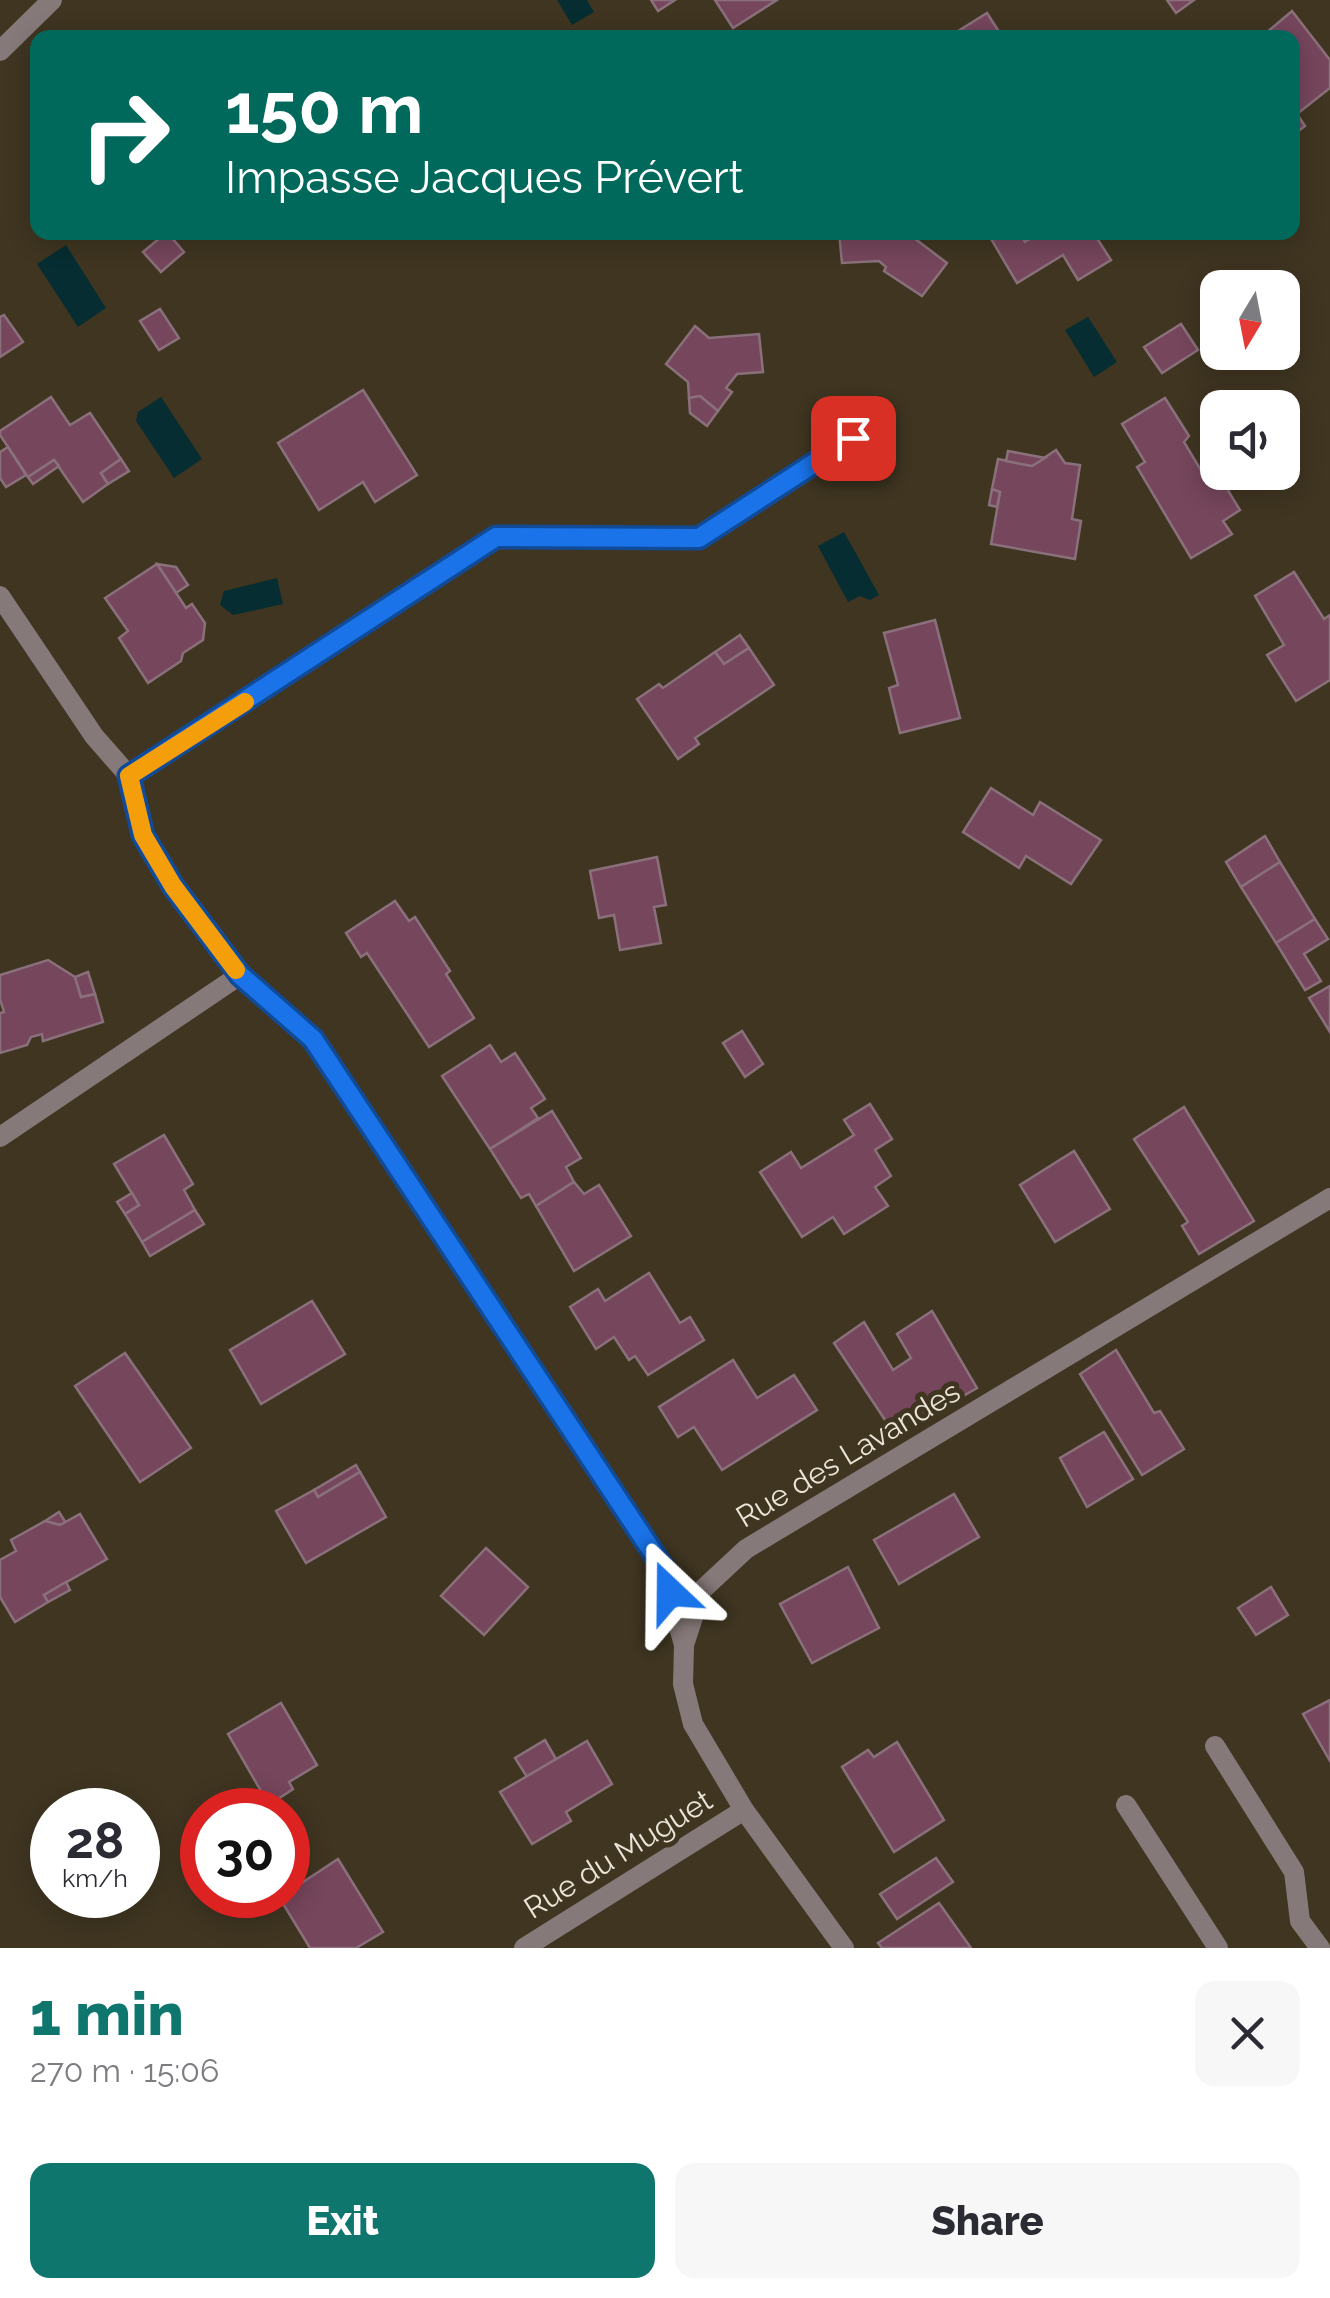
<!DOCTYPE html>
<meta charset="utf-8">
<style>
body{margin:0;font-family:Raleway,sans-serif;background:#f7f7f7;color:#2b2b33;height:100vh;display:flex;flex-direction:column;font-size:38px;white-space:nowrap}
*{box-sizing:border-box;margin:0}
p{font-size:32px;color:#7c7c81}
.icon{flex:none;width:55px;height:55px;fill:none;stroke:currentColor;stroke-width:2;stroke-linecap:round;stroke-linejoin:round}
.map{position:relative;height:1948px;overflow:hidden}
.side{display:flex;flex-direction:column;background:#fff;flex:1}
.side>*{flex:none}
.banner{position:absolute;left:30px;top:30px;width:1270px;height:210px;border-radius:20px;box-shadow:0 5px 25px #0003;background:#00695c;color:#fff;overflow:hidden}
.needle{width:65px;rotate:190deg}
.controls{position:absolute;left:1200px;top:270px;display:grid;gap:20px}
.controls a{display:grid;place-items:center;width:100px;height:100px;border-radius:20px;background:#fff;box-shadow:0 5px 25px #0003;font-size:50px}
.speed{position:absolute;left:30px;top:1788px;display:flex;gap:20px;font-size:50px;font-weight:700;text-align:center}
.speed>*{display:grid;place-content:center;width:130px;height:130px;border-radius:50%;background:#fff;box-shadow:0 5px 25px #0003;line-height:1}
.speed small{font-size:25px;font-weight:400}
.speed .limit{border:15px solid #d22;background:#fff;color:#111}
.pin{position:absolute;display:grid;place-items:center;width:85px;height:85px;color:#fff;margin:-42px;border-radius:20px;box-shadow:0 5px 15px #0006}
.me{position:absolute;width:110px;margin:-55px;rotate:337deg;stroke-linejoin:round;filter:drop-shadow(0 0 8px #0008)}
.turn{display:flex;align-items:center;gap:35px;height:210px;padding:0 30px;font-size:45px}
.turn .icon{width:130px;height:130px;stroke-width:2.5}
.turn b{display:block;font-size:70px;line-height:85px}
.round{display:grid;place-items:center;flex:none;width:105px;height:105px;border-radius:20px;background:#f7f7f7}
.headline{display:flex;align-items:center;justify-content:space-between;height:170px;padding:0 30px}
h1{font-size:60px;font-weight:800;line-height:75px;color:#0f766e}
.primary-button{display:flex;gap:20px;margin-top:auto;padding:20px 30px}
.primary-button a{flex:1;height:115px;border-radius:20px;background:#0f766e;color:#fff;font-size:40px;font-weight:800;line-height:115px;text-align:center}
.primary-button a+a{background:#f7f7f7;color:#2b2b33}
.map>svg:first-child{display:block}
.water{fill:#062d31}
.building{fill:#76465c;stroke:#8a707b;stroke-width:2.5}
.lines{fill:none;stroke-linecap:round;stroke-linejoin:round}
.lane{stroke:#867979;stroke-width:20}
.street{stroke:#867979;stroke-width:20}
.route-casing{stroke:#114b97;stroke-width:25}
.route{stroke:#1a73e8;stroke-width:18}
.slow{stroke:#f59e0b;stroke-width:18}
.labels{text-anchor:middle;dominant-baseline:central;stroke-width:10;stroke-linejoin:round;paint-order:stroke}
.street-label{font-size:30px;fill:#ebe5d8;stroke:#3f3521}
</style>
<div class="map">
<svg width="1330" height="1948" viewBox="0 0 1330 1948">
<rect width="100%" height="100%" fill="#3f3521"/>
<!-- water -->
<g class="water">
<path d="M 557,0 L 587,0 L 594,12 L 572,25 Z"/>
<path d="M 66,245 L 106,308 L 78,327 L 37,264 Z"/>
<path d="M 1088,317 L 1117,362 L 1094,377 L 1065,330 Z"/>
<path d="M 161,397 L 202,459 L 174,478 L 136,421 L 138,412 Z"/>
<path d="M 844,532 L 879,595 L 870,600 L 860,596 L 848,602 L 818,546 Z"/>
<path d="M 277,578 L 283,604 L 233,615 L 220,605 L 224,591 Z"/>
</g>
<!-- building -->
<g class="building">
<path d="M 651,0 L 675,0 L 658,11 Z"/>
<path d="M 715,0 L 777,0 L 733,28 Z"/>
<path d="M 1167,0 L 1194,0 L 1176,13 Z"/>
<path d="M 1292,11 L 1330,60 L 1330,88 L 1297,114 L 1305,126 L 1292,136 L 1292,38 L 1260,38 Z"/>
<path d="M 987,13 L 1003,38 L 947,38 Z"/>
<path d="M 167,232 L 184,252 L 161,272 L 143,252 Z"/>
<path d="M 839,232 L 919,232 L 914,238 L 947,263 L 922,296 L 884,271 L 886,267 L 879,261 L 842,263 Z"/>
<path d="M 987,232 L 1019,232 L 1025,242 L 1040,232 L 1093,232 L 1111,260 L 1078,280 L 1063,255 L 1017,283 Z"/>
<path d="M 160,309 L 179,338 L 159,350 L 140,321 Z"/>
<path d="M 4,315 L 23,342 L 0,357 L 0,317 Z"/>
<path d="M 1181,324 L 1198,350 L 1162,373 L 1144,347 Z"/>
<path d="M 695,326 L 709,338 L 759,334 L 763,372 L 737,374 L 726,388 L 732,392 L 718,411 L 700,396 L 689,398 L 688,382 L 666,364 Z"/>
<path d="M 363,390 L 417,475 L 375,502 L 363,482 L 319,510 L 278,443 Z"/>
<path d="M 700,396 L 718,411 L 707,426 L 690,413 L 689,398 Z"/>
<path d="M 51,397 L 70,425 L 90,413 L 121,459 L 101,473 L 108,484 L 83,502 L 54,460 L 28,477 L 0,435 L 0,431 Z"/>
<path d="M 1165,398 L 1189,436 L 1184,442 L 1202,472 L 1213,466 L 1240,510 L 1223,521 L 1232,534 L 1191,558 L 1137,467 L 1145,462 L 1122,424 Z"/>
<path d="M 8,447 L 26,475 L 6,487 L 0,478 L 0,452 Z"/>
<path d="M 1056,450 L 1065,463 L 1080,465 L 1072,519 L 1081,521 L 1075,559 L 991,544 L 1000,492 L 992,489 L 998,459 L 1032,466 Z"/>
<path d="M 1008,451 L 1045,458 L 1032,466 L 1006,461 Z"/>
<path d="M 121,459 L 129,471 L 108,484 L 101,473 Z"/>
<path d="M 54,460 L 59,466 L 33,484 L 28,477 Z"/>
<path d="M 992,489 L 1000,492 L 997,507 L 989,505 Z"/>
<path d="M 157,564 L 176,567 L 188,585 L 176,593 Z"/>
<path d="M 157,564 L 186,608 L 192,604 L 205,623 L 203,640 L 183,653 L 181,661 L 148,683 L 119,638 L 128,631 L 105,598 Z"/>
<path d="M 1294,572 L 1324,619 L 1330,615 L 1330,680 L 1296,701 L 1267,655 L 1284,645 L 1255,596 Z"/>
<path d="M 935,620 L 960,718 L 900,733 L 889,688 L 898,685 L 884,633 Z"/>
<path d="M 740,635 L 749,648 L 724,664 L 715,652 Z"/>
<path d="M 749,648 L 774,685 L 695,738 L 699,744 L 678,759 L 637,699 L 659,684 L 663,688 L 715,652 L 724,664 Z"/>
<path d="M 991,788 L 1033,815 L 1040,802 L 1101,840 L 1071,884 L 1026,856 L 1019,868 L 963,832 Z"/>
<path d="M 1265,836 L 1280,862 L 1241,887 L 1226,862 Z"/>
<path d="M 657,857 L 666,905 L 654,907 L 661,943 L 620,950 L 614,915 L 599,918 L 590,871 Z"/>
<path d="M 1280,862 L 1315,919 L 1276,943 L 1241,887 Z"/>
<path d="M 395,901 L 409,921 L 415,917 L 450,971 L 446,974 L 474,1018 L 429,1047 L 367,953 L 361,957 L 346,933 Z"/>
<path d="M 1315,919 L 1328,939 L 1304,954 L 1321,981 L 1305,990 L 1276,943 Z"/>
<path d="M 48,960 L 75,977 L 81,997 L 95,994 L 103,1022 L 43,1041 L 42,1034 L 31,1037 L 27,1045 L 0,1053 L 0,1013 L 4,1012 L 0,999 L 0,975 Z"/>
<path d="M 88,972 L 95,994 L 81,997 L 75,977 Z"/>
<path d="M 1330,986 L 1330,1032 L 1309,998 Z"/>
<path d="M 742,1031 L 763,1064 L 745,1077 L 723,1043 Z"/>
<path d="M 490,1045 L 501,1062 L 515,1053 L 545,1099 L 531,1108 L 538,1118 L 490,1149 L 442,1076 Z"/>
<path d="M 870,1104 L 892,1139 L 875,1150 L 891,1176 L 875,1187 L 888,1206 L 844,1234 L 833,1217 L 802,1237 L 760,1172 L 791,1152 L 801,1168 L 854,1135 L 844,1120 Z"/>
<path d="M 1184,1107 L 1254,1221 L 1199,1254 L 1182,1226 L 1188,1222 L 1134,1139 Z"/>
<path d="M 552,1111 L 581,1158 L 566,1167 L 574,1182 L 536,1206 L 529,1194 L 521,1198 L 490,1149 Z"/>
<path d="M 164,1135 L 193,1184 L 184,1190 L 195,1210 L 142,1242 L 125,1214 L 139,1205 L 114,1164 Z"/>
<path d="M 1074,1151 L 1110,1209 L 1055,1242 L 1020,1185 Z"/>
<path d="M 574,1182 L 584,1194 L 599,1185 L 631,1236 L 574,1271 L 536,1206 Z"/>
<path d="M 132,1193 L 139,1205 L 125,1214 L 117,1202 Z"/>
<path d="M 195,1210 L 204,1224 L 150,1256 L 142,1242 Z"/>
<path d="M 649,1273 L 680,1323 L 690,1317 L 704,1340 L 648,1375 L 635,1356 L 629,1360 L 614,1337 L 596,1349 L 570,1307 L 598,1289 L 605,1301 Z"/>
<path d="M 312,1301 L 345,1354 L 261,1404 L 230,1350 Z"/>
<path d="M 932,1311 L 977,1388 L 895,1435 L 834,1343 L 864,1322 L 893,1370 L 911,1358 L 897,1334 Z"/>
<path d="M 1116,1350 L 1154,1413 L 1160,1411 L 1184,1449 L 1142,1475 L 1080,1374 Z"/>
<path d="M 125,1353 L 191,1448 L 140,1482 L 75,1386 Z"/>
<path d="M 733,1360 L 757,1398 L 794,1375 L 817,1410 L 722,1470 L 694,1427 L 678,1437 L 659,1407 Z"/>
<path d="M 1104,1432 L 1133,1479 L 1087,1507 L 1060,1458 Z"/>
<path d="M 356,1465 L 360,1472 L 318,1497 L 314,1490 Z"/>
<path d="M 360,1472 L 386,1517 L 306,1563 L 276,1511 L 314,1490 L 318,1497 Z"/>
<path d="M 954,1494 L 979,1537 L 899,1584 L 874,1540 Z"/>
<path d="M 59,1512 L 66,1523 L 60,1525 L 45,1521 Z"/>
<path d="M 80,1514 L 107,1559 L 44,1595 L 48,1602 L 15,1622 L 0,1597 L 0,1560 L 16,1551 L 11,1540 L 45,1521 L 60,1525 Z"/>
<path d="M 486,1548 L 528,1587 L 484,1635 L 441,1596 Z"/>
<path d="M 848,1567 L 879,1628 L 812,1663 L 780,1604 Z"/>
<path d="M 66,1582 L 70,1590 L 48,1602 L 44,1595 Z"/>
<path d="M 1271,1587 L 1288,1615 L 1256,1635 L 1238,1608 Z"/>
<path d="M 1330,1700 L 1330,1761 L 1303,1714 Z"/>
<path d="M 281,1703 L 317,1765 L 289,1782 L 293,1789 L 269,1805 L 228,1734 Z"/>
<path d="M 545,1740 L 556,1759 L 527,1777 L 515,1758 Z"/>
<path d="M 587,1741 L 612,1784 L 566,1812 L 571,1821 L 532,1844 L 500,1792 Z"/>
<path d="M 897,1742 L 944,1820 L 894,1852 L 842,1767 L 868,1750 L 874,1757 Z"/>
<path d="M 936,1858 L 953,1882 L 897,1919 L 880,1894 Z"/>
<path d="M 338,1859 L 383,1932 L 356,1948 L 310,1948 L 279,1897 L 288,1895 L 288,1892 Z"/>
<path d="M 939,1903 L 971,1948 L 882,1948 L 878,1943 Z"/>
</g>
<g class="lines">
<!-- lane -->
<g class="lane">
<path d="M 1215,1746 L 1294,1872 L 1300,1921 L 1320,1948"/>
<path d="M 1126,1805 L 1218,1948"/>
</g>
<!-- street -->
<g class="street">
<path d="M 0,51 L 52,0"/>
<path d="M 0,596 L 94,736 L 129,776 L 143,835 L 173,886 L 240,975 L 313,1039 L 662,1566 L 684,1645"/>
<path d="M 129,776 L 496,537 L 699,538 L 853,438"/>
<path d="M 0,1137 L 240,975"/>
<path d="M 524,1948 L 744,1810"/>
<path d="M 844,1948 L 744,1810 L 693,1724 L 683,1684 L 684,1645 L 702,1590 L 746,1549 L 1330,1198"/>
</g>
</g>
<g class="lines">
<defs>
<path id="route" d="M 670,1592 L 662,1566 L 313,1039 L 240,975 L 173,886 L 143,835 L 129,776 L 496,537 L 699,538 L 853,438"/>
</defs>
<!-- route casing -->
<use href="#route" class="route-casing"/>
<!-- route -->
<use href="#route" class="route"/>
<!-- slow -->
<path class="slow" d="M 236,970 L 173,886 L 143,835 L 129,776 L 245,702"/>
</g>
<g class="labels">
<!-- street labels -->
<g class="street-label">
<text transform="translate(848 1454) rotate(-31)">Rue des Lavandes</text>
<text transform="translate(618 1854) rotate(-32)">Rue du Muguet</text>
</g>
</g>
</svg>
<div class="controls">
<a><svg class="needle" viewBox="-14 -14 28 28"><path d="M0-13l5 13h-10z" fill="#e53935"/><path d="M0 13l5-13h-10z" fill="#7c7c81"/></svg></a>
<a><svg class="icon" aria-label="sound" viewBox="0 0 24 24"><path d="M4 9h4l5-4v14l-5-4H4zM17 9q2 3 0 6"/></svg></a>
</div>
<div class="speed"><div>28<small>km/h</small></div><div class="limit">30</div></div>
<div class="pin" style="left:853px;top:438px;background:#d93025"><svg class="icon" aria-label="arrive" viewBox="0 0 24 24"><path d="M6 21V4h12l-3 4 3 4H6"/></svg></div>
<svg class="me" style="left:670px;top:1592px" viewBox="-20 -20 40 40"><path d="M0-17L14 15 0 8-14 15z" fill="#1a73e8" stroke="#fff" stroke-width="4"/></svg>
<div class="banner">
<div class="turn"><svg class="icon" aria-label="right" viewBox="0 0 24 24"><path d="M7 20v-9h11M14 6l5 5-5 5"/></svg><div><b>150 m</b>Impasse Jacques Prévert</div></div>
</div>
</div>
<section class="side">
<div class="headline"><div><h1>1 min</h1><p>270 m · 15:06</p></div><a class="round"><svg class="icon" aria-label="close" viewBox="0 0 24 24"><path d="M6 6l12 12M18 6L6 18"/></svg></a></div>
<div class="primary-button"><a>Exit</a><a>Share</a></div>
</section>
